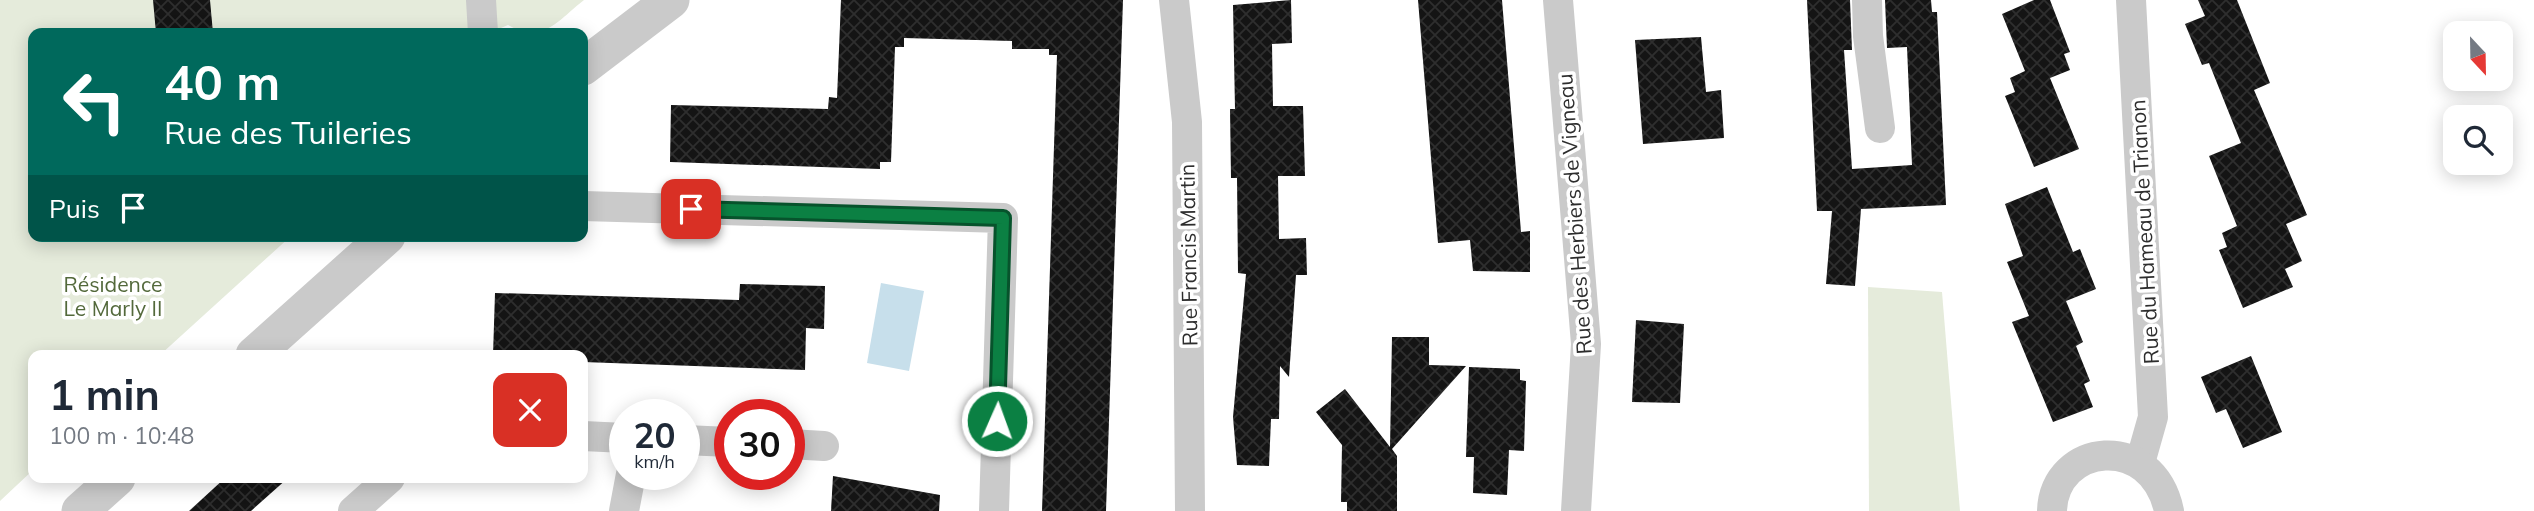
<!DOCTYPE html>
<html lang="fr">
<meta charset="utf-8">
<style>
body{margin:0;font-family:Mulish,sans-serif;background:#f2f2f3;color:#1f2937;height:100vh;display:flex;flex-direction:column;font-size:26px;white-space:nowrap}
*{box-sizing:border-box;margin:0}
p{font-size:23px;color:#747a83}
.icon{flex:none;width:38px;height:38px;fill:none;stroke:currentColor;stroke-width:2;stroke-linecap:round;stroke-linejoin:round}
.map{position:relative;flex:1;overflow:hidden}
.sheet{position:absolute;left:28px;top:350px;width:560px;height:133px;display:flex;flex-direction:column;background:#fff;border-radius:14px;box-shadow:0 4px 18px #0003}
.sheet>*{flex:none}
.banner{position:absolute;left:28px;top:28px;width:560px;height:214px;border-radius:14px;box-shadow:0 4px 18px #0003;background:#00695c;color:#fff;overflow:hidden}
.needle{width:46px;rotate:158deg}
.tools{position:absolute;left:2443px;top:21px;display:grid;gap:14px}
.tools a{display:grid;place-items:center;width:70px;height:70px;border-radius:14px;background:#fff;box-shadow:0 4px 18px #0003;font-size:35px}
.speed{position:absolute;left:609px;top:399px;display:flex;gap:14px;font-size:35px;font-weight:700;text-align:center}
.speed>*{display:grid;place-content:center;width:91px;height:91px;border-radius:50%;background:#fff;box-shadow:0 4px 18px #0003;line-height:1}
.speed small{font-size:18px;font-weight:400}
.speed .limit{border:10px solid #d22;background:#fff;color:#111}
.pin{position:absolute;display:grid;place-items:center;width:60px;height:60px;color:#fff;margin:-30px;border-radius:14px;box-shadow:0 4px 10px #0006}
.me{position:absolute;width:77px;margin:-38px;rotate:2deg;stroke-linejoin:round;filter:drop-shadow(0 0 5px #0008)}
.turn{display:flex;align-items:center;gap:24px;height:147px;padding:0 21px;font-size:32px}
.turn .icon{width:91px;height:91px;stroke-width:2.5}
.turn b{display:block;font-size:49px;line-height:60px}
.then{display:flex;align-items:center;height:66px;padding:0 21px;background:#0003;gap:14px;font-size:26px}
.round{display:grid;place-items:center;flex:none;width:74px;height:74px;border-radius:14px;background:#f2f2f3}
.summary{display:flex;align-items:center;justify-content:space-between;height:119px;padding:0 21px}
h1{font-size:42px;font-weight:700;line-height:52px}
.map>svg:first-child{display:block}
.green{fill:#e5ebdb}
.water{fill:#c7dfeb}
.building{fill:url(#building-cross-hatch)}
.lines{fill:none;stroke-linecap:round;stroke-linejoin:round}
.minor{stroke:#cacaca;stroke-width:30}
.tertiary{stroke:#cacaca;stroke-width:37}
.route-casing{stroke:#07532c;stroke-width:18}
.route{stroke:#0b8043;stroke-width:12}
.labels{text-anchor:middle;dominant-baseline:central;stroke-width:7;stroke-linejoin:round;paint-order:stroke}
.street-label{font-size:21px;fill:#2d2d2d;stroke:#fff}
.park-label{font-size:21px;fill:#53693b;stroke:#fff}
</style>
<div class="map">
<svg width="2534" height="511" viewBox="0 0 2534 511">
<defs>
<pattern id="building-cross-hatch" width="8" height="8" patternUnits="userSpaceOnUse" patternTransform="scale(1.75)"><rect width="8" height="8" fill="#141414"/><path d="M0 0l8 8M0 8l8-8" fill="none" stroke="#2e2e2e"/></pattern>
</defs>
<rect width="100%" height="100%" fill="#fff"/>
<!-- green -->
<g class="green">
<path d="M 0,0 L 584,0 C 557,21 543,45 508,25 L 489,33 L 33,33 L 33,236 L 291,236 L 160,355 L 33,355 L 33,470 L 0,501 Z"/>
<path d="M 1868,287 L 1942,292 L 1960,511 L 1869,511 Z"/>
</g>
<!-- water -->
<path class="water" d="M 881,283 L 924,291 L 909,371 L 867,363 Z"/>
<!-- building -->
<g class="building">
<path d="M 153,0 L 210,0 L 213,33 L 156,33 Z"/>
<path d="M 841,0 L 1123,0 L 1106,511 L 1042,511 L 1057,55 L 1049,55 L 1049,49 L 1012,49 L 1012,41 L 904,38 L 904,47 L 895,47 L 891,162 L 880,162 L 880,169 L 670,162 L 671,105 L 828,109 L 829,97 L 837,98 Z"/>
<path d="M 1291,0 L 1292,43 L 1272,44 L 1273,106 L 1303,106 L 1305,176 L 1278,176 L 1279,239 L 1306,238 L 1307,275 L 1296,275 L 1289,377 L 1280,366 L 1279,419 L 1271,419 L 1269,466 L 1237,465 L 1233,417 L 1246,274 L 1238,273 L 1237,178 L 1231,178 L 1230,109 L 1235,109 L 1233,5 Z"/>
<path d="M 1418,0 L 1502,0 L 1521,232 L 1530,231 L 1530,272 L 1473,271 L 1470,240 L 1438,243 Z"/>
<path d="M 1807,0 L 1850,0 L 1852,50 L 1844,50 L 1852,169 L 1912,165 L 1907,47 L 1887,48 L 1885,0 L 1931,0 L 1932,12 L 1937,12 L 1946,205 L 1861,209 L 1855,286 L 1826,284 L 1832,211 L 1817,211 Z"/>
<path d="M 2034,0 L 2050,0 L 2070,52 L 2064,54 L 2070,70 L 2050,78 L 2079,149 L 2034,167 L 2005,96 L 2015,92 L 2010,78 L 2025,71 L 2002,14 Z"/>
<path d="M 2198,0 L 2237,0 L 2270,83 L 2254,90 L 2307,215 L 2286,224 L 2302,261 L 2285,269 L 2293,287 L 2243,308 L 2219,250 L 2227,247 L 2222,233 L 2237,226 L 2209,156 L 2241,143 L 2209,63 L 2202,65 L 2185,24 L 2205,16 Z"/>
<path d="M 1701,37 L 1706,92 L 1721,90 L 1724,138 L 1643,144 L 1635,40 Z"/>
<path d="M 2047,187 L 2073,252 L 2080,249 L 2096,289 L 2066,301 L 2083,342 L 2076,346 L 2090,381 L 2084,384 L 2093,407 L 2053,422 L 2012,322 L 2029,316 L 2007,262 L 2023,256 L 2005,204 Z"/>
<path d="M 740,284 L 825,286 L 824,329 L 806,328 L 805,370 L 583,362 L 583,355 L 493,355 L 495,293 L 739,300 Z"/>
<path d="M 1636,320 L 1684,324 L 1680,403 L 1632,402 Z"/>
<path d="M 1392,337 L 1429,337 L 1429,365 L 1466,366 L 1392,449 L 1397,456 L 1397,511 L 1347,511 L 1347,502 L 1341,502 L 1342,445 L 1316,412 L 1345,389 L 1390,447 Z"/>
<path d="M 2251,356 L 2282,432 L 2243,448 L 2226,409 L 2216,413 L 2201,377 Z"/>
<path d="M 1469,367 L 1520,369 L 1520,380 L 1526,381 L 1524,451 L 1509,450 L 1507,495 L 1473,493 L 1474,457 L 1466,457 Z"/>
<path d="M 833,476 L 940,495 L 939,511 L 831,511 Z"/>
<path d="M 225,478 L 288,478 L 251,511 L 189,511 Z"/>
</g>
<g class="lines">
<!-- minor -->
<g class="minor">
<path d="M 481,0 L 483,33"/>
<path d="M 1174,0 L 1187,122 L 1190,511"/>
<path d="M 1558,0 L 1586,344 L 1576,511"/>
<path d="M 1867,0 L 1868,36 L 1880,128"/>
<path d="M 2131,0 L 2153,417 L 2140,463"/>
<path d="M 583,206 L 1003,218 L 994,511"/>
<path d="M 583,436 L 625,438"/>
<path d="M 684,440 L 730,442"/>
<path d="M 789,444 L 824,446"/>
<path d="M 353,511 L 390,478"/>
<path d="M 624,511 L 631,474"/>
<path d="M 2052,511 C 2054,443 2152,431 2169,511"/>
</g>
<!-- tertiary -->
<g class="tertiary">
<path d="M 583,67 L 671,0"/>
<path d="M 254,355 L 387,236"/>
<path d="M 80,511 L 117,478"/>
</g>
</g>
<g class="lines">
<defs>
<path id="route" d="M 691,209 L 1003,218 L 997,421"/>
</defs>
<!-- route casing -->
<use href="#route" class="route-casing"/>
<!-- route -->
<use href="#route" class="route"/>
</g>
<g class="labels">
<!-- street labels -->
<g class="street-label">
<text transform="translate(1574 214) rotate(-94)">Rue des Herbiers de Vigneau</text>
<text transform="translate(2144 232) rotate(-93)">Rue du Hameau de Trianon</text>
<text transform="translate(1188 255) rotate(-91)">Rue Francis Martin</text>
</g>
<!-- park labels -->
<g class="park-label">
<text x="113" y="284">Résidence<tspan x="113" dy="24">Le Marly II</tspan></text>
</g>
</g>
</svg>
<div class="tools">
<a><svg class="needle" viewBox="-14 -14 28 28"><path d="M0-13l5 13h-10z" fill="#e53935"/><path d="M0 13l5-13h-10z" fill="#747a83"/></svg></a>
<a><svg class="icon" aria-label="search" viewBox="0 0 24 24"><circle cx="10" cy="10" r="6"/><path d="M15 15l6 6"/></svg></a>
</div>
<div class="speed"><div>20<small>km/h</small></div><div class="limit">30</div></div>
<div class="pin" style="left:691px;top:209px;background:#d93025"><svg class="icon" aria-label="arrive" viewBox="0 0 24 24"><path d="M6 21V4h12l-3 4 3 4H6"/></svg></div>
<svg class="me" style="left:997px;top:421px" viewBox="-20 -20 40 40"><circle r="17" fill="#0b8043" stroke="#fff" stroke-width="3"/><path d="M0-11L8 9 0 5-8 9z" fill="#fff"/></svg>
<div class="banner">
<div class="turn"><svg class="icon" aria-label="left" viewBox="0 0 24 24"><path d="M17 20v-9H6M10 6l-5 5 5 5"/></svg><div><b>40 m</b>Rue des Tuileries</div></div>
<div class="then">Puis<svg class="icon" aria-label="arrive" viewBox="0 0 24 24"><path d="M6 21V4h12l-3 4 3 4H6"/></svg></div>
</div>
<section class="sheet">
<div class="summary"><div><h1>1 min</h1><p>100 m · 10:48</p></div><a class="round" style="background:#d93025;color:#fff"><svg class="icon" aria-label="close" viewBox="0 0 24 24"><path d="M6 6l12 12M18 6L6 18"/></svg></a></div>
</section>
</div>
